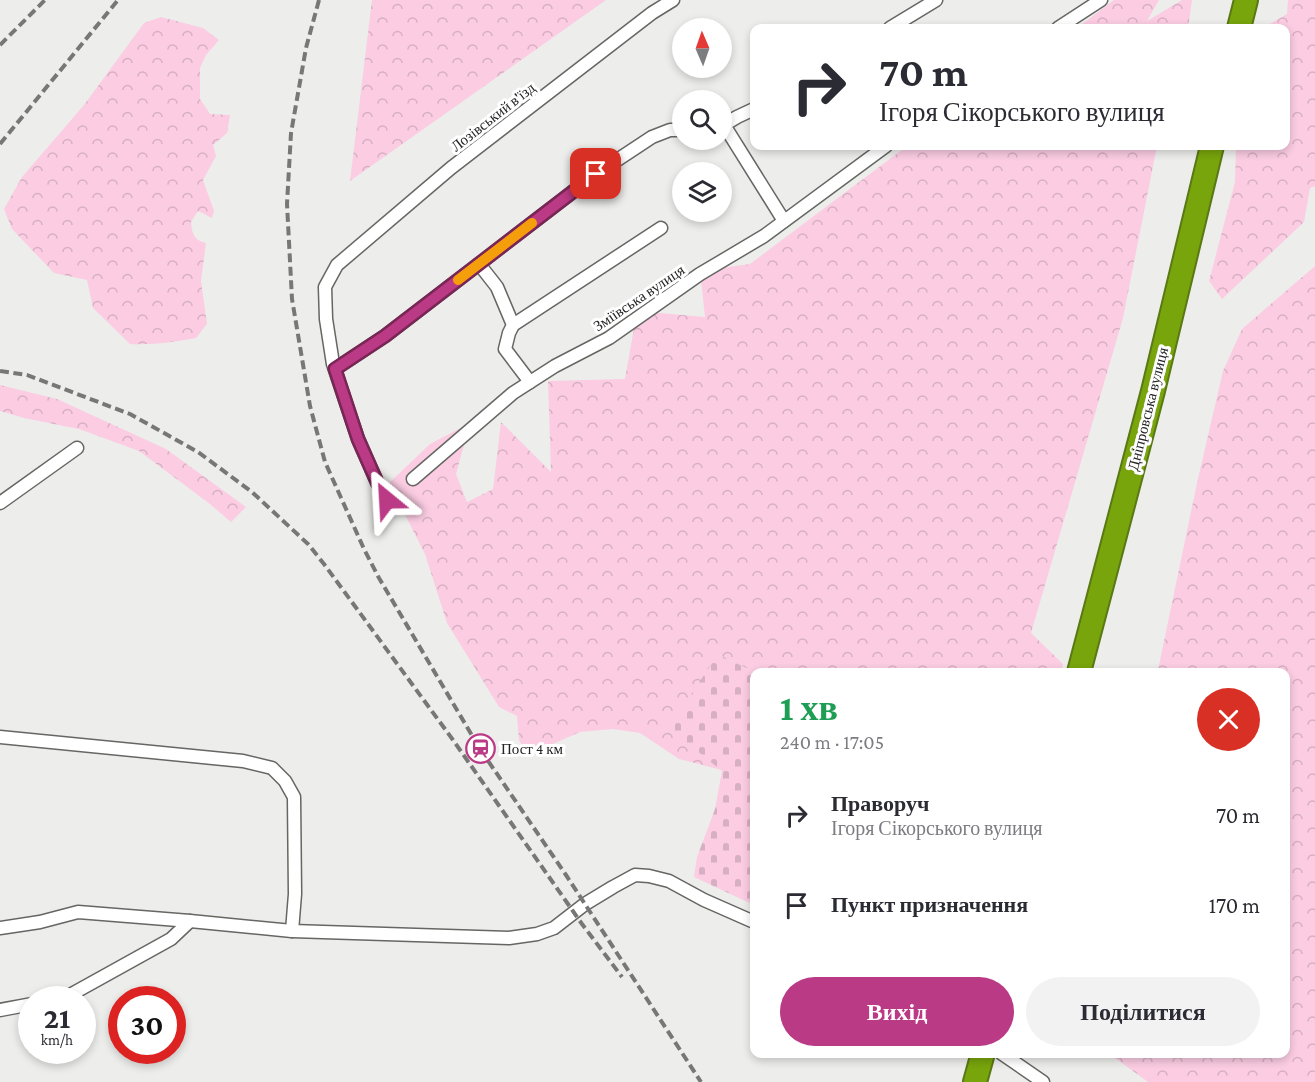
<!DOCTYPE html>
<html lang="uk">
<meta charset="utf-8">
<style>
body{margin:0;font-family:"Crimson Pro",serif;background:#f2f2f3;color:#2b2b33;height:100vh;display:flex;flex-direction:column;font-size:22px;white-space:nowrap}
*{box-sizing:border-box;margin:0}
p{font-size:20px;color:#7c7c81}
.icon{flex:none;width:33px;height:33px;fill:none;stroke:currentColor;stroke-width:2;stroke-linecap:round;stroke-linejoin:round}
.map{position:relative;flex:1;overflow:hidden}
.panel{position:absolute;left:750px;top:668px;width:540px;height:390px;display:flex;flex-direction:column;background:#fff;border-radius:12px;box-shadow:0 3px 9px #0003}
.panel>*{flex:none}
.banner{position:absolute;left:750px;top:24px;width:540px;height:126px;border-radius:12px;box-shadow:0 3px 9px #0003;background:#fff;color:#2b2b33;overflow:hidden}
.needle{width:39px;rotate:358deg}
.tools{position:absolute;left:672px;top:18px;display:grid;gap:12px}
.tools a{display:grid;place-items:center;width:60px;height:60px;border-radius:50%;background:#fff;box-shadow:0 3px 9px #0003;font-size:30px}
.speed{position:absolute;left:18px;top:986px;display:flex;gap:12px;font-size:30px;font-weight:700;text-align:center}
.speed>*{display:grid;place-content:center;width:78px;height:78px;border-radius:50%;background:#fff;box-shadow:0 3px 9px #0003;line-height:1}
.speed small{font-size:15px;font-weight:400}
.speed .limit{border:9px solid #d22;background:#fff;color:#111}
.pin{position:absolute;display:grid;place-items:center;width:51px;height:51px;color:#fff;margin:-26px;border-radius:12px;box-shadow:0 3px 9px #0006}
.me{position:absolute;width:66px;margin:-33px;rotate:333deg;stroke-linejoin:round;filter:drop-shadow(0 0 4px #0008)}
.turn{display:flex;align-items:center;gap:21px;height:126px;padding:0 30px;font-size:27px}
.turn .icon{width:78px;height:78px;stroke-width:2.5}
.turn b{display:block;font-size:42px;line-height:51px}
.round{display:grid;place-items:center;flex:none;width:63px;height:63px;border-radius:32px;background:#f2f2f3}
.overview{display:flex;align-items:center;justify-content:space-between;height:102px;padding:0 30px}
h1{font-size:36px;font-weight:700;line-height:45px;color:#1e9e55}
.action{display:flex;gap:12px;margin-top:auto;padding:12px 30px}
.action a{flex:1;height:69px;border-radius:36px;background:#ba3a85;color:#fff;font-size:24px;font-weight:700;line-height:69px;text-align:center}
.action a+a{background:#f2f2f3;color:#2b2b33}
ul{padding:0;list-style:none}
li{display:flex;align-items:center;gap:18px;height:90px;padding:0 30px}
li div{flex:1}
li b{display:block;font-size:22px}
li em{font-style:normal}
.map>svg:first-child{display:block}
.forest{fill:url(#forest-crowns)}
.cemetery{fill:url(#cemetery-stones)}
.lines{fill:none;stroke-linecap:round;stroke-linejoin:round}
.street-casing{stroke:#656763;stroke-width:15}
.highway-casing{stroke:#5a7814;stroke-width:26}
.street{stroke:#fff;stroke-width:12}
.highway{stroke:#78a50c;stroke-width:22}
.rail{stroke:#777876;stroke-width:4;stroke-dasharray:9 4.5;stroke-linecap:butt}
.route-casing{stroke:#792656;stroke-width:15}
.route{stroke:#ba3a85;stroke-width:10}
.slow{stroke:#f59e0b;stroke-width:10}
.labels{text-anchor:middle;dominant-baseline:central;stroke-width:6;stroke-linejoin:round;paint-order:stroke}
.street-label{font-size:15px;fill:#232423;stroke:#fff}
.poi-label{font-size:15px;fill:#232423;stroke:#fff;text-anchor:start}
</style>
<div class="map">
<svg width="1315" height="1082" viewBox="0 0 1315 1082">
<defs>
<pattern id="forest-crowns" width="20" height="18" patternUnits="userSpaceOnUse" patternTransform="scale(1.5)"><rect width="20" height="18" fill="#fbcce2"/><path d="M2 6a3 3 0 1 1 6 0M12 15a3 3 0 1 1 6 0" fill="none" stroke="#d7afc2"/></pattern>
<pattern id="cemetery-stones" width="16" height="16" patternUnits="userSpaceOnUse" patternTransform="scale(1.5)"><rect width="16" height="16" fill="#fbcce2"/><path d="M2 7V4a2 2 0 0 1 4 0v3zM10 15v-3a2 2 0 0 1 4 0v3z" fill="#d7afc2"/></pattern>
</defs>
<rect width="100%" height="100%" fill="#edeeeb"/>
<!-- forest -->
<g class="forest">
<path d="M 372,0 L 606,0 L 350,181 Z"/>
<path d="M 1114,0 L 1159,0 L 1147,21 L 1182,0 L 1192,0 L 1188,28 L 1077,28 Z"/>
<path d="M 1288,0 L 1315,0 L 1315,186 L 1310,188 L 1304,222 L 1222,299 L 1209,281 L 1235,182 L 1236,146 L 1286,146 L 1286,28 L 1263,28 L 1287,14 Z"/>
<path d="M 161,17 L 203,28 L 219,40 L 206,55 L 200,68 L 200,99 L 210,114 L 230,115 L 227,133 L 213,145 L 216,156 L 203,180 L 214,211 L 212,218 L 198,211 L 191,222 C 192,234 194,240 206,243 L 201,281 L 207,324 L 196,338 C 174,342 153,345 130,344 L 93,308 L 87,280 L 54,273 L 12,229 L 4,209 L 22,177 L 84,105 L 144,23 Z"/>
<path d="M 907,146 L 1157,146 L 1123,318 L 1031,633 L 1063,664 L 1061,672 L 754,672 L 718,654 L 722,770 L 679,759 L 640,733 L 613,729 L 580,732 L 528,755 L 519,740 L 517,716 L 499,707 L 447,623 L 425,554 L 389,483 L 430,444 L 470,423 L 456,474 L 467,502 L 493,489 L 501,422 L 551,472 L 548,381 L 625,379 L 637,311 L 705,317 L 700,271 L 750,264 Z"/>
<path d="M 1315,266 L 1315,1082 L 1148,1082 L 1111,1055 L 1110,1053 L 1286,1053 L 1286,672 L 1159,672 L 1158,670 L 1197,483 L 1223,371 L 1242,329 Z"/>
<path d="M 0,385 L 57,399 L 166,449 L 246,507 L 231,522 L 210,504 L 139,451 L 79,429 L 24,418 L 0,411 Z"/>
</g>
<!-- cemetery -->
<path class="cemetery" d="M 718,654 L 754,672 L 754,905 L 694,877 L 697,857 L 715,809 L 722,771 L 669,728 Z"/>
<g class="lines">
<defs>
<g id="street">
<path d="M 890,28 L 936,0"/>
<path d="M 1058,28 L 1101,0"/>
<path d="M 724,125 L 784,221"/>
<path d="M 722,126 L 737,117 L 754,109"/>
<path d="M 479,264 L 497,287 L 513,325 L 509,333 L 505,349 L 530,382"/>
<path d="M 513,325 L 661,228"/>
<path d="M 335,369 L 385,336 L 596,174 L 652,137 L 670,130 L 682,130"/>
<path d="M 413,479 L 513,393 L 555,366 L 609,338 L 700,274 L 764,236 L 886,146"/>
<path d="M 387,500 L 377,482 L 358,439 L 333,364 L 326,319 L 325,287 L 337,265 L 451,168 L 652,13 L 673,0"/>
<path d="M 0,503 L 77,448"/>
<path d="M 0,737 L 243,761 L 272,768 L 285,781 L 294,797 L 295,894 L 292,931"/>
<path d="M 0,928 L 40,922 L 78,912 L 190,921 L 292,931 L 509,938 L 537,934 L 554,928 L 585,904 L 613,887 L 635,875 L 649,876 L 669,881 L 704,900 L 754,922"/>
<path d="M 54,999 L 70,995 L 171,939 L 190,921"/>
<path d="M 0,1010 L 32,1004"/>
<path d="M 1001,1053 L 1043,1082"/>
</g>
<g id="highway">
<path d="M 1239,28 L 1246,0"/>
<path d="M 1079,672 L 1153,391 L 1212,146"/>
<path d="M 975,1082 L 983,1053"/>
</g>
</defs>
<!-- street casing -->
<use href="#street" class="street-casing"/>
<!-- highway casing -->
<use href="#highway" class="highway-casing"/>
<!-- street -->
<use href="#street" class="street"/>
<!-- highway -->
<use href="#highway" class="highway"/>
<!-- rail -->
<g class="rail">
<path d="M 319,0 L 306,48 L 291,133 L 287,204 L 292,299 L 310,406 L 325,462 L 364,549 L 379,578 L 480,749 L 566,875 L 701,1082"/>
<path d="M 0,45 L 45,0"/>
<path d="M 0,144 L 118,0"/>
<path d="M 0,371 L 27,375 L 130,414 L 198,452 L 252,492 L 308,544 L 324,564 L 453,740 L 582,924 L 622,977"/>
</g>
</g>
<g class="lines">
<defs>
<path id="route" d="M 387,500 L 377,482 L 358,439 L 335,369 L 385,336 L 596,174"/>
</defs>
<!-- route casing -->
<use href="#route" class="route-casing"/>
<!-- route -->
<use href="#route" class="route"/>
<!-- slow -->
<path class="slow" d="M 458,280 L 532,223"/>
</g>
<!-- icons -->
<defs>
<symbol id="station-ring" viewBox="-11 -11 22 22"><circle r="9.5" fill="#fff" stroke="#ba3a85" stroke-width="1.5"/><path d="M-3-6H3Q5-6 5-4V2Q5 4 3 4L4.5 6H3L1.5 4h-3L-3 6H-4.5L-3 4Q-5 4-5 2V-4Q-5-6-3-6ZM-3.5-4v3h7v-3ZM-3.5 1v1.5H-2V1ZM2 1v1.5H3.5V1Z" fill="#ba3a85"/></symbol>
</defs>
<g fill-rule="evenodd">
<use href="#station-ring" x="464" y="732" width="33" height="33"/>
</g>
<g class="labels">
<!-- street labels -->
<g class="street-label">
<text transform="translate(493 117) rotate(-38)">Лозівський в'їзд</text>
<text transform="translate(639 298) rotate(-34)">Зміївська вулиця</text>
<text transform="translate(1148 409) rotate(-76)">Дніпровська вулиця</text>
</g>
<!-- poi labels -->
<g class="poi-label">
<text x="501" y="749">Пост 4 км</text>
</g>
</g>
</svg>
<div class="tools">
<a><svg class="needle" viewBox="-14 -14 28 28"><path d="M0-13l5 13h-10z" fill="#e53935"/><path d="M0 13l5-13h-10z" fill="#7c7c81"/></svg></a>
<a><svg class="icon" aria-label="search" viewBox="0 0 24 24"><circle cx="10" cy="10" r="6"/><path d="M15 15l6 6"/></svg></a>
<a><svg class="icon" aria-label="layers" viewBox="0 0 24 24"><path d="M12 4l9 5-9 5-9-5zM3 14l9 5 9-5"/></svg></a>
</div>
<div class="speed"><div>21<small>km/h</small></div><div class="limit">30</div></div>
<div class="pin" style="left:596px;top:174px;background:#d93025"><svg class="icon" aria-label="arrive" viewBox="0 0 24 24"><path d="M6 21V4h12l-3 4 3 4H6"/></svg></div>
<svg class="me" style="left:387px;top:500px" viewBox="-20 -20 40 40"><path d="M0-17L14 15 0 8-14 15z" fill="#ba3a85" stroke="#fff" stroke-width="4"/></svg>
<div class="banner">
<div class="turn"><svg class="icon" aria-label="right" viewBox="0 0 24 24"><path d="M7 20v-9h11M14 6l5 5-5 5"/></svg><div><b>70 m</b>Ігоря Сікорського вулиця</div></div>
</div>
<section class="panel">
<div class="overview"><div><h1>1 хв</h1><p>240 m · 17:05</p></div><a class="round" style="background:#d93025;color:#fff"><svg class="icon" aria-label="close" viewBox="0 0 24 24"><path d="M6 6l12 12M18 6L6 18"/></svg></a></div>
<ul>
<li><svg class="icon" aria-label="right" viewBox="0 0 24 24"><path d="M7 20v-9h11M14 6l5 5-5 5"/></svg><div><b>Праворуч</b><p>Ігоря Сікорського вулиця</p></div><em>70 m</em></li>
<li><svg class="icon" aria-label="arrive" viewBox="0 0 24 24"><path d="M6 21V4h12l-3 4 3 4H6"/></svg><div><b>Пункт призначення</b></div><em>170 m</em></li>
</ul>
<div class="action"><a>Вихід</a><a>Поділитися</a></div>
</section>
</div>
